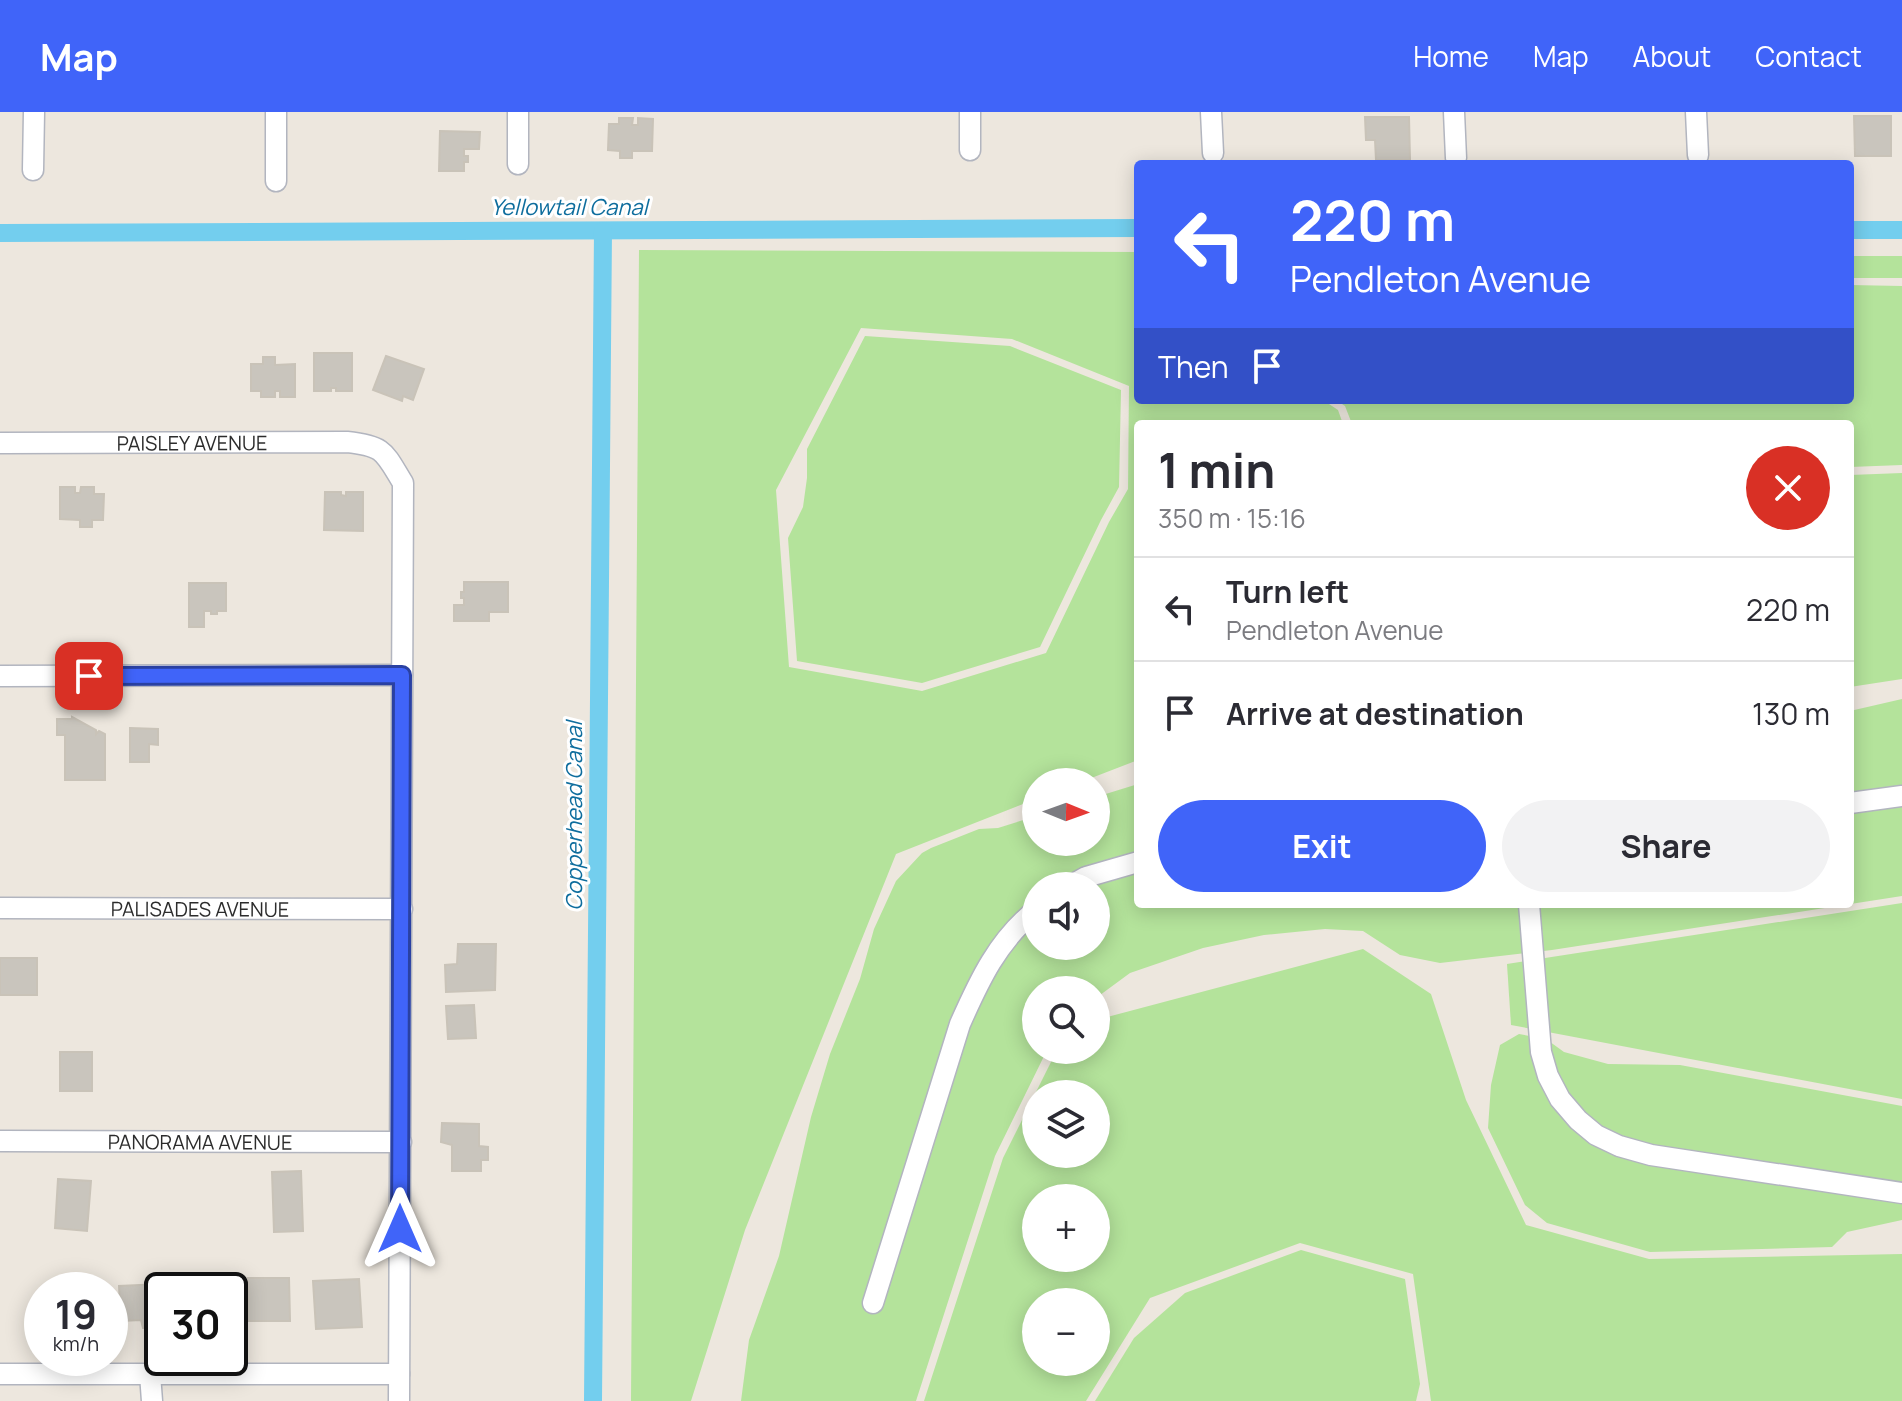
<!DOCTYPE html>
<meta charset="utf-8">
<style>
body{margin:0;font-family:Manrope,sans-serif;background:#f2f2f3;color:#2b2b33;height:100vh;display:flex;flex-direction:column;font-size:30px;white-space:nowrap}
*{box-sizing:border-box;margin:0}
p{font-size:26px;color:#7c7c81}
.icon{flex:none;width:44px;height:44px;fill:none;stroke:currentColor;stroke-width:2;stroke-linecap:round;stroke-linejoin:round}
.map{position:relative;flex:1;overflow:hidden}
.side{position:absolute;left:1134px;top:308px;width:720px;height:488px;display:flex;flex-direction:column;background:#fff;border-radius:8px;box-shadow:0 4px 20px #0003}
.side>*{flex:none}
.hud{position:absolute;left:1134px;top:48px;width:720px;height:244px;border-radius:8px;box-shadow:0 4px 20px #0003;background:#4064f9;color:#fff;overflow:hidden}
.needle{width:52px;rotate:91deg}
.controls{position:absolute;left:1022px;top:656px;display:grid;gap:16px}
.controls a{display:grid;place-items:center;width:88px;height:88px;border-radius:50%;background:#fff;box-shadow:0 4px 20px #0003;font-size:40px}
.speed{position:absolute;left:24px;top:1160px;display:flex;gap:16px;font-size:40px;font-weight:700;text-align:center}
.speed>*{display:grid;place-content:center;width:104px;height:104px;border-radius:50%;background:#fff;box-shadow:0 4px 20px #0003;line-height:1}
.speed small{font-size:20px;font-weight:400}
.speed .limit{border:4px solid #111;border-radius:12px;background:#fff;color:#111}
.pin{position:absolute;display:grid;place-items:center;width:68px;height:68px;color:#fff;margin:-34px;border-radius:16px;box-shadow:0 4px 12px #0006}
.me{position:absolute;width:88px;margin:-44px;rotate:0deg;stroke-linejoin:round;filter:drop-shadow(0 0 6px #0008)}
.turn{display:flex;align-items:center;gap:28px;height:168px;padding:0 24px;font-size:36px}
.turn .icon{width:104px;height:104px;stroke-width:2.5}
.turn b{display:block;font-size:56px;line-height:68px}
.then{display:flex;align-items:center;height:76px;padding:0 24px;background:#0003;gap:16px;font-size:30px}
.round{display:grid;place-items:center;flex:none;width:84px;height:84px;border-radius:42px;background:#f2f2f3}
.headline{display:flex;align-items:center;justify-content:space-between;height:136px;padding:0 24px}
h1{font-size:48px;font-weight:700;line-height:60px}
.button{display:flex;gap:16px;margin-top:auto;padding:16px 24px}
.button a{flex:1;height:92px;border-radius:48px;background:#4064f9;color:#fff;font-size:32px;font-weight:700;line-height:92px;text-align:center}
.button a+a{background:#f2f2f3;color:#2b2b33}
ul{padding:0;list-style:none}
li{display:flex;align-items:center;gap:24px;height:104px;padding:0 24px;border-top:2px solid #e1e1e2}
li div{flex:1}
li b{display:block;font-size:30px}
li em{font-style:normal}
header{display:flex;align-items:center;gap:48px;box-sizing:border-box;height:112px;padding:0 40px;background:#4064f9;color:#fff}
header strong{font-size:38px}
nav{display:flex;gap:44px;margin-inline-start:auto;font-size:28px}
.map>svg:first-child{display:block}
.green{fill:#b4e39b;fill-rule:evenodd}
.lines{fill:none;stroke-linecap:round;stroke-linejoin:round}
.canal{stroke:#73ceee;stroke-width:18}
.building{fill:#c9c5bd;stroke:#c9c3b8;stroke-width:2}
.street-casing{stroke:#b2b5bf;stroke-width:23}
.street{stroke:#fff;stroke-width:20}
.route-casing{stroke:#2a41a2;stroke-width:20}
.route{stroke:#4064f9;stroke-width:14}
.labels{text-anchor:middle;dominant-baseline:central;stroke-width:6;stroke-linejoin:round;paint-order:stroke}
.street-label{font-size:20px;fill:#2c2c2c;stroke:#fff}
.water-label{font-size:22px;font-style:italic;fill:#0e6d9d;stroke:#fff}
</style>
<header>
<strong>Map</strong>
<nav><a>Home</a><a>Map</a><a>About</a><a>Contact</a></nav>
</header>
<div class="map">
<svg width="1902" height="1289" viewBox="0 0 1902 1289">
<rect width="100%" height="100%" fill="#ede7de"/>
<!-- green -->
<g class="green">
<path d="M 639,138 L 1138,140 L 1138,288 L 1323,288 L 1338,298 L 1343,312 L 1138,312 L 1138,648 L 1081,670 L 1036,670 L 1036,687 L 896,742 L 745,1118 L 691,1289 L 631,1289 ZM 861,216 L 1012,227 L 1129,274 L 1128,377 L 1109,410 L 1046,541 L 922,579 L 789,555 L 776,378 Z"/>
<rect x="1850" y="144" width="52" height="22"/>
<path d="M 1850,173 L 1902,174 L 1902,353 L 1850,355 L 1850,312 L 1352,312 L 1345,294 L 1336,288 L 1850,288 Z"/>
<path d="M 865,224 L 1010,234 L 1121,278 L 1119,375 L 1101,408 L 1040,535 L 922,571 L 797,549 L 788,426 L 803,395 L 807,366 L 807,337 Z"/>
<path d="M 1902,361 L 1902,567 L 1850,575 L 1850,363 Z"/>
<path d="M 1902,587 L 1902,784 L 1552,838 L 1440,851 L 1400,843 L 1363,819 L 1325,817 L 1264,823 L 1203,836 L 1130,861 L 1096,886 L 1096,878 L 1036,878 L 1036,938 L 1047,938 L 995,1044 L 916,1289 L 741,1289 L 749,1228 L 779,1144 L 811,1005 L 830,942 L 860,867 L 874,817 L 896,769 L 922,741 L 931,736 L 979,717 L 998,716 L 1036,704 L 1036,730 L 1096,730 L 1096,685 L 1138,672 L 1138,792 L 1850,792 L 1850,599 ZM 1036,774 L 1096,774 L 1096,834 L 1036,834 Z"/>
<path d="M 1902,791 L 1902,987 L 1511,913 L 1507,852 Z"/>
<path d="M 1363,837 L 1431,882 L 1466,988 L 1526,1113 L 1649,1147 L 1902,1142 L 1902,1289 L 1431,1289 L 1413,1162 L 1300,1131 L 1150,1186 L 1086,1289 L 924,1289 L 1003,1046 L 1057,938 L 1096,938 L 1096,908 ZM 1036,982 L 1096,982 L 1096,1042 L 1036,1042 ZM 1096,1086 L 1096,1146 L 1036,1146 L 1036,1086 ZM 1096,1190 L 1096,1250 L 1036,1250 L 1036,1190 Z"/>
<path d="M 1519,922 L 1546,927 L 1564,940 L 1608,952 L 1680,953 L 1902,994 L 1902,1108 L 1847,1120 L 1832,1135 L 1650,1140 L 1547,1111 L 1525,1093 L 1488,1016 L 1491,973 L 1500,933 Z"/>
<path d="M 1301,1138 L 1405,1167 L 1420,1272 L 1416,1289 L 1095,1289 L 1134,1226 L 1185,1181 Z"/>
</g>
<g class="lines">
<!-- canal -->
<g class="canal">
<path d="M 1850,118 L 1902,118"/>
<path d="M 0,121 L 1138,116"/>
<path d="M 593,1289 L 603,119"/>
</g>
</g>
<!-- building -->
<g class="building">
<path d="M 1854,4 L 1891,4 L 1891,44 L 1855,44 Z"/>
<path d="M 1365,5 L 1409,5 L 1410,48 L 1376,48 L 1375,28 L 1366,28 Z"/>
<path d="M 619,6 L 633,6 L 632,13 L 638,13 L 638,6 L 653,7 L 652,39 L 632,39 L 632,46 L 620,46 L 620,39 L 608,38 L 609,12 L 619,12 Z"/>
<path d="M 440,19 L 480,20 L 479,37 L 464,37 L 464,44 L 468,44 L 468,50 L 464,50 L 464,59 L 439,59 Z"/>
<path d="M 314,241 L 352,241 L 352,279 L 336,279 L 336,276 L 331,276 L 331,279 L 314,279 Z"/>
<path d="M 386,244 L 424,257 L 413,288 L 403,284 L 402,289 L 373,278 Z"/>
<path d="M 263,245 L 275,245 L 275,253 L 295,252 L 295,285 L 280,285 L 280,279 L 275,279 L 275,285 L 261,285 L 261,279 L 251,279 L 251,252 L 263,252 Z"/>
<path d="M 60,375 L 75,375 L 75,381 L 80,381 L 81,375 L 94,375 L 94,382 L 104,382 L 103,408 L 92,408 L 92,415 L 80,415 L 80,408 L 60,407 Z"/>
<path d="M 325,380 L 341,380 L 341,383 L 346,384 L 346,380 L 363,380 L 363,419 L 324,418 Z"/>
<path d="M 464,470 L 508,470 L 508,500 L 489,500 L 489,509 L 454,509 L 454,493 L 464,493 L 464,486 L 461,486 L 461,480 L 464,480 Z"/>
<path d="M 189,471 L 226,471 L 226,499 L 217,499 L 217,502 L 211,502 L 211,499 L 204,499 L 204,515 L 189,515 Z"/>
<path d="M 72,605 L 96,618 L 96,622 L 99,619 L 105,622 L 105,668 L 65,668 L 65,623 L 57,623 L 57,607 L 72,607 Z"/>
<path d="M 130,616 L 158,617 L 158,633 L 149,632 L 149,650 L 130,650 Z"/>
<path d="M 458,832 L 496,832 L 495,878 L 446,880 L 445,853 L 457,852 Z"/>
<rect x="0" y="846" width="37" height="37"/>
<path d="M 474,893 L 476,926 L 448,927 L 446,894 Z"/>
<rect x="60" y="940" width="32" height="39"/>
<path d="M 442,1011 L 479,1012 L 479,1034 L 488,1035 L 488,1048 L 481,1048 L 481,1059 L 452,1059 L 452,1033 L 441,1030 Z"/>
<path d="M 301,1059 L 303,1119 L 274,1120 L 272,1060 Z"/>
<path d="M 58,1067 L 91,1069 L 87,1119 L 55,1116 Z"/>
<path d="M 248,1166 L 289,1166 L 290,1209 L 248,1209 Z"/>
<path d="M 359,1167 L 362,1215 L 316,1217 L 313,1169 Z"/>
<path d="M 161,1172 L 162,1215 L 143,1216 L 141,1208 L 121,1209 L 119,1174 Z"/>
<path d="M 184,1172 L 224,1175 L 224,1178 L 184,1178 Z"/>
</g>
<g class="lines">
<defs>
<g id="street">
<path d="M 970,0 L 970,38"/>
<path d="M 1211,0 L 1213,41"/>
<path d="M 1454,0 L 1456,46"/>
<path d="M 1696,0 L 1698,43"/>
<path d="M 518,52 L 518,0"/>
<path d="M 33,58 L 34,0"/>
<path d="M 276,69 L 276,0"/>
<path id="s1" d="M 0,331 L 347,330 C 385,334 384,340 403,371 L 399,1289"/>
<path d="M 0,564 L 402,563"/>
<path d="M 1850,691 L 1902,684"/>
<path d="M 1070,774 L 1086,765 L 1138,750"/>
<path d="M 1529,792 L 1541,940 L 1548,964 L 1560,987 L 1578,1008 L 1596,1023 L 1619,1034 L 1651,1043 L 1902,1081"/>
<path id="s2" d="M 0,796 L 402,797"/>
<path id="s3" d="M 0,1029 L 401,1030"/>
<path d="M 873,1191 L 960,912 C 979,869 998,828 1036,798"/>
<path d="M 0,1262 L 399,1262"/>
<path d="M 150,1262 L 152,1289"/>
</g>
</defs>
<!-- street casing -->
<use href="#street" class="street-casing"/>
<!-- street -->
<use href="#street" class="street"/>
</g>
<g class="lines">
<defs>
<path id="route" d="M 89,564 L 402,563 L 400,1117"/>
</defs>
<!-- route casing -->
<use href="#route" class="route-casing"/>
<!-- route -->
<use href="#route" class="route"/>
</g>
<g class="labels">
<!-- street labels -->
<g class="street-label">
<text stroke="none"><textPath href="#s1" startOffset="192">PAISLEY AVENUE</textPath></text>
<text stroke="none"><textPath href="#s2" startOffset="200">PALISADES AVENUE</textPath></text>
<text stroke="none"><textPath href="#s3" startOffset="200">PANORAMA AVENUE</textPath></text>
</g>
<!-- water labels -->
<g class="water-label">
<text x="569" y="95">Yellowtail Canal</text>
<text transform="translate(574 704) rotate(-90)">Copperhead Canal</text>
</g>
</g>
</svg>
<div class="controls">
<a><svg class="needle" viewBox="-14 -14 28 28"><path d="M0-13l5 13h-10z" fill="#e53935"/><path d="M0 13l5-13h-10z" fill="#7c7c81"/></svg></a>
<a><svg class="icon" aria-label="sound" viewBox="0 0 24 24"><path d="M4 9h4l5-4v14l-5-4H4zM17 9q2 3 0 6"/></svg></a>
<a><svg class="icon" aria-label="search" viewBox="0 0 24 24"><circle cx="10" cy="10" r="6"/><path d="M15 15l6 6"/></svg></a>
<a><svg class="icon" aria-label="layers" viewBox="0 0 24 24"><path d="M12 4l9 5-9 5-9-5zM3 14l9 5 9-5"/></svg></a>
<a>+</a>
<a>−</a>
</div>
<div class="speed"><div>19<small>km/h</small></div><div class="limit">30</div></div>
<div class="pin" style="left:89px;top:564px;background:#d93025"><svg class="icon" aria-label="arrive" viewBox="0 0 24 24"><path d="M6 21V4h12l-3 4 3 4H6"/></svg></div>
<svg class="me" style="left:400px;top:1117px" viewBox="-20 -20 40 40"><path d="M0-17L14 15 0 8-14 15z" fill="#4064f9" stroke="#fff" stroke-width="4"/></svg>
<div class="hud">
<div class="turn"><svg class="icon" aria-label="left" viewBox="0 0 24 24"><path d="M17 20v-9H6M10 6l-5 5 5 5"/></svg><div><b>220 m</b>Pendleton Avenue</div></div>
<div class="then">Then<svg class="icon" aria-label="arrive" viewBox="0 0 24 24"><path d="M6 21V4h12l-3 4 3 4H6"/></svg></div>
</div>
<section class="side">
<div class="headline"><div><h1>1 min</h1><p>350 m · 15:16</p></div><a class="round" style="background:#d93025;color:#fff"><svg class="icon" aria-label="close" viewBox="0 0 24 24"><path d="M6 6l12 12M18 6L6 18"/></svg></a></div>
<ul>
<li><svg class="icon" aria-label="left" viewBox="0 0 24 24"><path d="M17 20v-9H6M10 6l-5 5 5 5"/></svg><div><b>Turn left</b><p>Pendleton Avenue</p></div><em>220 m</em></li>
<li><svg class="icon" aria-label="arrive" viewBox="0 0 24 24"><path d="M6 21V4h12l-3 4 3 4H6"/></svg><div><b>Arrive at destination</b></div><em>130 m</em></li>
</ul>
<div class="button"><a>Exit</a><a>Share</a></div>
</section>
</div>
